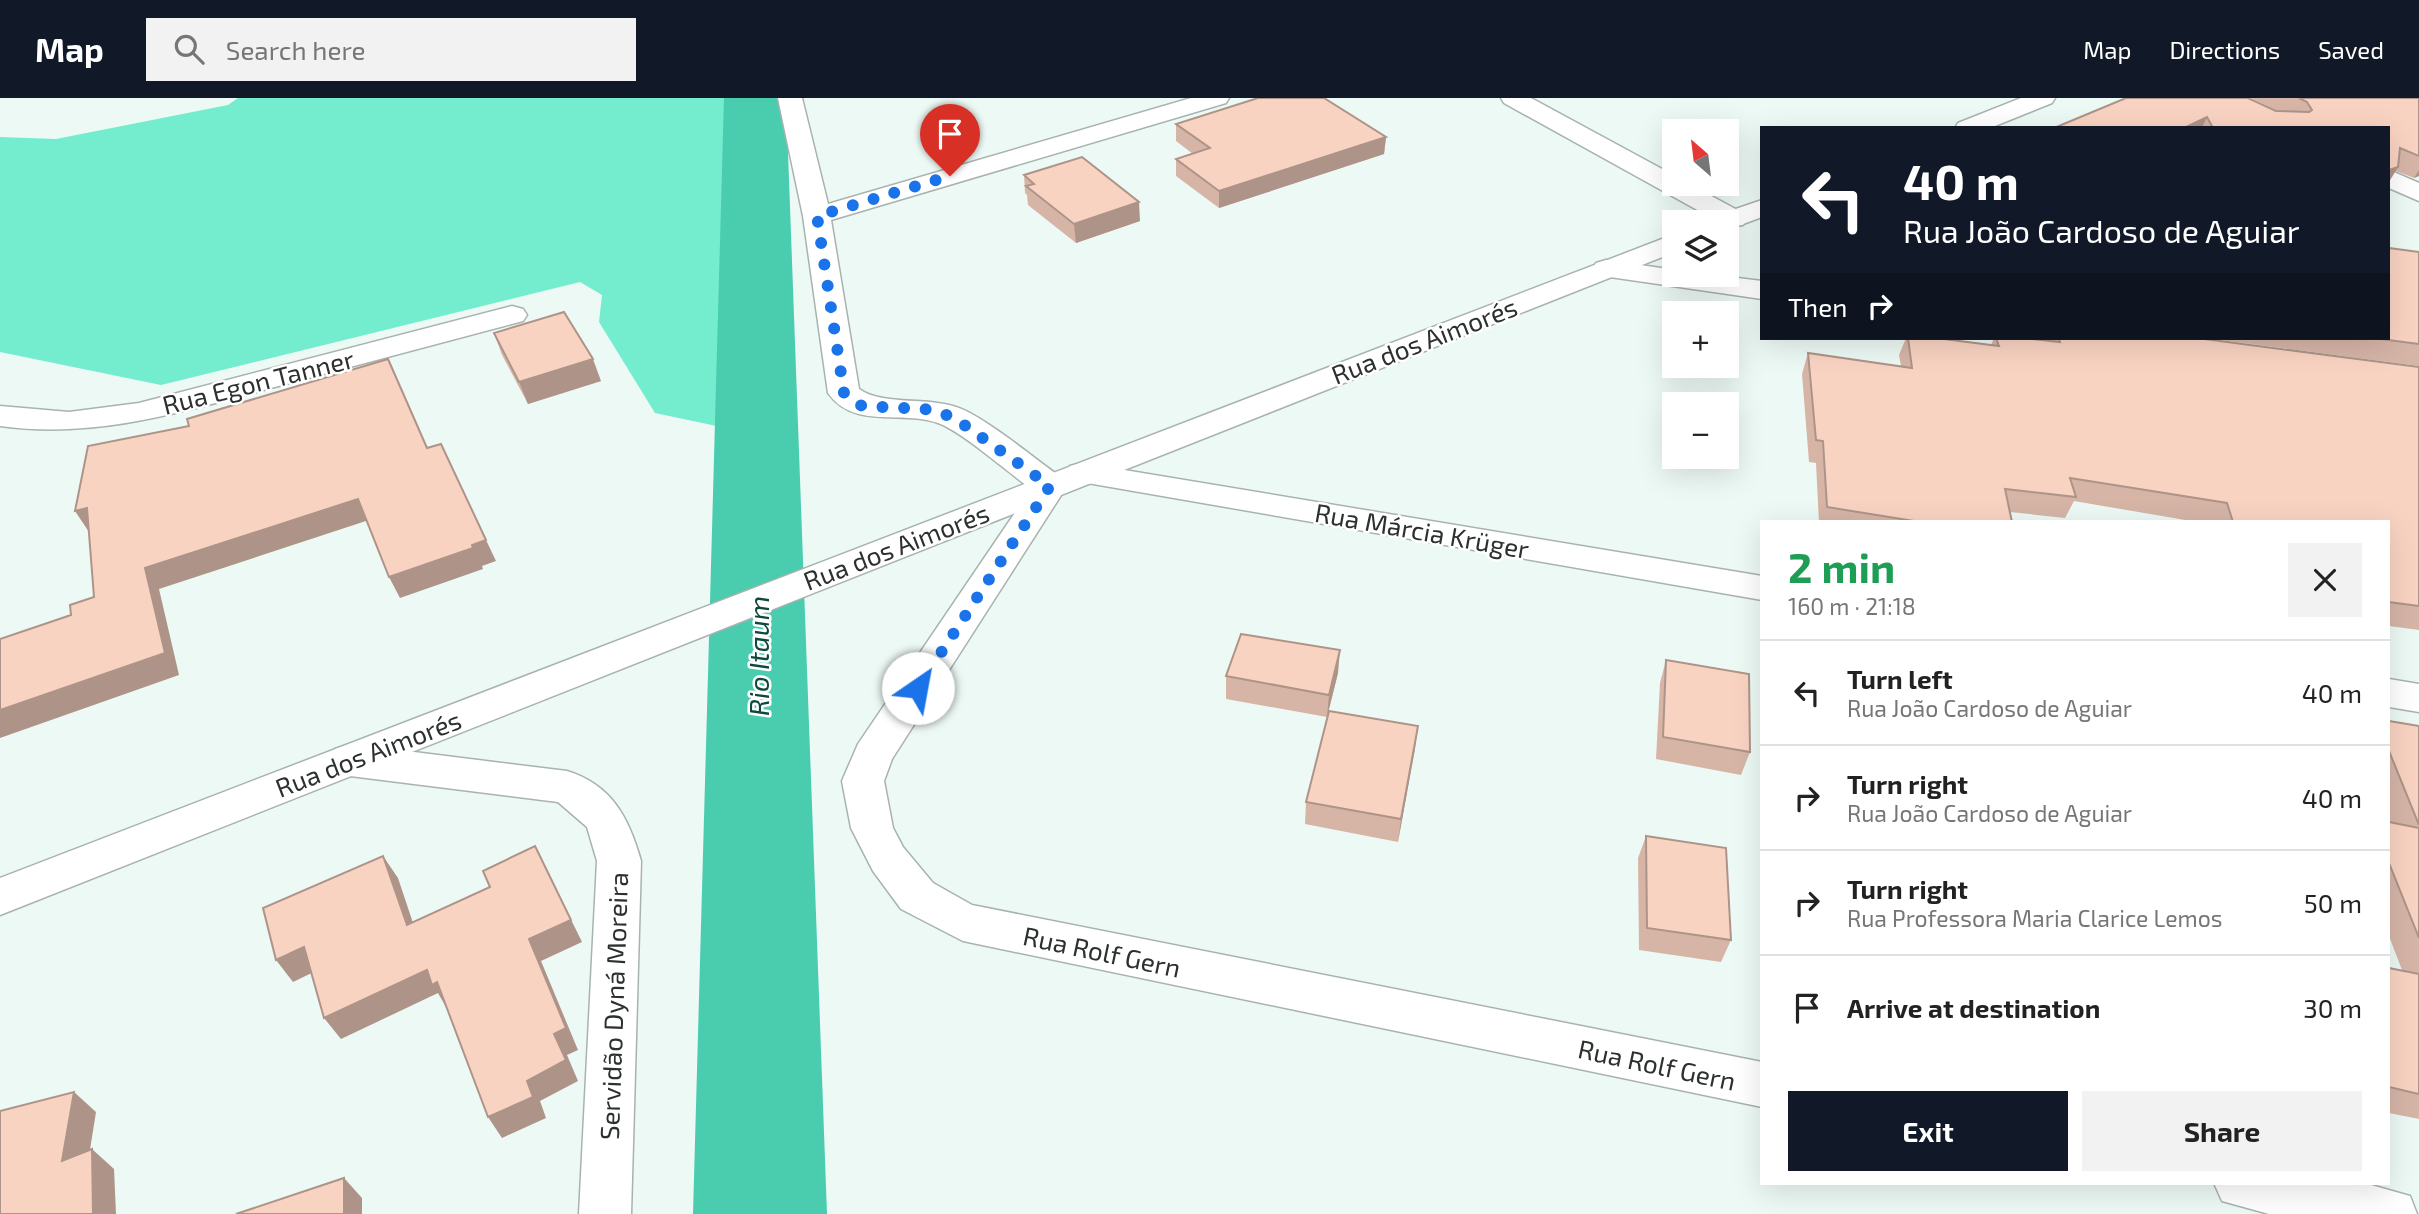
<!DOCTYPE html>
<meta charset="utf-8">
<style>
body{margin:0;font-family:"Exo 2",sans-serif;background:#f2f2f2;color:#222;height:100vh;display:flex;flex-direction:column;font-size:26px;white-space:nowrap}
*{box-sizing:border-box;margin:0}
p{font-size:23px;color:#767676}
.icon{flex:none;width:38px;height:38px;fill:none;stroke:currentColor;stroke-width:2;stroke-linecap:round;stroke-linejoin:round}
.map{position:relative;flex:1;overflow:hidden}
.sheet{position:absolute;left:1760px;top:422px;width:630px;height:665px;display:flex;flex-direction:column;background:#fff;border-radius:0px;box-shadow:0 7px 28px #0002}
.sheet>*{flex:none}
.top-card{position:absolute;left:1760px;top:28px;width:630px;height:214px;border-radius:0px;box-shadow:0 7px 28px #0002;background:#111827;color:#fff;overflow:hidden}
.needle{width:46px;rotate:332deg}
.tools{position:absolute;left:1662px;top:21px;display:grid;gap:14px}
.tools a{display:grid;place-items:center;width:77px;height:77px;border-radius:0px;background:#fff;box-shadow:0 7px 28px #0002;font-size:35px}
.pin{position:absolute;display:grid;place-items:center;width:60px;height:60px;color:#fff;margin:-72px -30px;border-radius:50% 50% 50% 0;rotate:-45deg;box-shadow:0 0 7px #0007}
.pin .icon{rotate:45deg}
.me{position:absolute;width:77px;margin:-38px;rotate:33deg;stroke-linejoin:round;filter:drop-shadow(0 0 5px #0008)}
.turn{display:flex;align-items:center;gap:24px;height:147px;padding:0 28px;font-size:32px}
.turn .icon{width:91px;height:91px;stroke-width:2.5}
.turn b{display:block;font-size:49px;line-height:60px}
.then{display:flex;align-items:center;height:66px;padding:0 28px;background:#0003;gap:14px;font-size:26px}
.round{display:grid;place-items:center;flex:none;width:74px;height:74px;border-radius:0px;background:#f2f2f2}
.headline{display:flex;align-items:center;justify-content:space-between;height:119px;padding:0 28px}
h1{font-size:42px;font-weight:700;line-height:52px;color:#1e9e55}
.action{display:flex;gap:14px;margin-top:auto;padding:14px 28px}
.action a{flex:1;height:80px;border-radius:0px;background:#111827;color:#fff;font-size:28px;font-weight:700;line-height:80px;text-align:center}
.action a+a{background:#f2f2f2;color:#222}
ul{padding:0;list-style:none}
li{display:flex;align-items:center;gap:21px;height:105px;padding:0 28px;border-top:2px solid #e0e0e0}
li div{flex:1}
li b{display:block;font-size:26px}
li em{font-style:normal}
header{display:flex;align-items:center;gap:42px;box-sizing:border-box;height:98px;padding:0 35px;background:#111827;color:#fff}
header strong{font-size:33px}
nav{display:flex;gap:38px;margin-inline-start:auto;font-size:24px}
.search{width:490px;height:63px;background:#f2f2f2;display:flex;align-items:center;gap:18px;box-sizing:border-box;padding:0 24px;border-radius:0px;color:#767676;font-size:26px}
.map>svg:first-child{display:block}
.green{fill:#73edce}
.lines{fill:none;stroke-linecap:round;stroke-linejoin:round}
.river{fill:#4accae;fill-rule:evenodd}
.minor-casing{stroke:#a8b3af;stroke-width:3}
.tertiary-casing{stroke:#a8b3af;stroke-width:3}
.minor{fill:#fff;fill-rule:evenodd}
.tertiary{fill:#fff;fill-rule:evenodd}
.wall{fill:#d6b5a7}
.shaded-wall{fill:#ae9488}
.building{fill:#f9d3c2;stroke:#ae9488;stroke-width:2}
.route{stroke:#1a73e8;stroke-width:12;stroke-dasharray:0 21.6}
.labels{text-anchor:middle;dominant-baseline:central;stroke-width:5;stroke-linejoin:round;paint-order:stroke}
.street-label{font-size:26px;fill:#2c302f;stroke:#fff}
.water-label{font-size:28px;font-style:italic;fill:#10483c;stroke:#fff}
</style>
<header>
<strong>Map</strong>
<div class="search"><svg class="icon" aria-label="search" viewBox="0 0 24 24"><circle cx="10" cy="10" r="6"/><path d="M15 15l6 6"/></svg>Search here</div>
<nav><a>Map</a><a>Directions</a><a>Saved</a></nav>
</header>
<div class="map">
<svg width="2419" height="1116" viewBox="0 0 2419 1116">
<rect width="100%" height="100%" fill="#edf9f5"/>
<!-- green -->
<path class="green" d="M 238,0 L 740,0 L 745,34 L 737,157 L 738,254 L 721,263 L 726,330 L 655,315 L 599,224 L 602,197 L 580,184 L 161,287 L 0,254 L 0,39 L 56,41 L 228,7 Z"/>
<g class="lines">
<!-- river -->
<path class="river" d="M 724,0 L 786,0 L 827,1116 L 693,1116 Z"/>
<defs>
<g id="minor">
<path d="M 778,0 L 802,0 L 828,106 L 1191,0 L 1229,0 L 1226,5 L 831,122 L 859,291 C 884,309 932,297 964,312 C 992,325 1035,361 1062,380 L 1067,388 L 892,661 L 884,683 L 893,730 L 903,749 L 933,785 L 972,807 L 1762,964 L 1762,1009 L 963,843 L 901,811 L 873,773 L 851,730 L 842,683 L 858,646 L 1031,391 C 1009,375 961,333 938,325 C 902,312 854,332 828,295 L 803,118 Z"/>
<path d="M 1501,0 L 1531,0 L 1675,78 L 1675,86 L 1689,86 L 1743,115 L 1747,121 L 1743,127 L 1727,128 L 1727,124 L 1719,124 L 1504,5 Z"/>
<path d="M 1606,162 L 1675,172 L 1675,177 L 1713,177 L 1762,183 L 1762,201 L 1596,177 L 1592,171 L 1596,165 Z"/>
<path d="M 512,208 L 523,211 L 527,217 L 523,223 C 444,244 365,265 286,286 C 191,311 100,342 0,328 L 0,308 L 69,314 L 139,305 Z"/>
<path d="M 1082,365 L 1762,478 L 1762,502 L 1070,382 L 1065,375 L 1070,368 Z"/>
<path d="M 2389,581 L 2419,586 L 2419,614 L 2389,609 Z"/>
<path d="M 350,646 L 567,673 C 612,687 629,720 641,763 L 631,1116 L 579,1116 L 597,763 L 587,729 L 558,704 L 350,678 L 335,673 L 329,662 L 335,651 Z"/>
<path d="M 2214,1085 L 2364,1085 L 2410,1098 L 2417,1116 L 2269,1116 L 2222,1103 Z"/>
</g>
<g id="tertiary">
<path d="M 2021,0 L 2055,0 L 2052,5 L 1990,30 L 1955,30 L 1958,25 Z"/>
<path d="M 2389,72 L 2419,85 L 2419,103 L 2389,90 Z"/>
<path d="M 1762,102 L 1762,119 L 1727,132 L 1727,124 L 1711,124 L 1715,118 Z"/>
<path d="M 1675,136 L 1675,154 L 0,817 L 0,780 Z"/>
</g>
</defs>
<!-- minor casing -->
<use href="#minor" class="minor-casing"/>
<!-- tertiary casing -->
<use href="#tertiary" class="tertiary-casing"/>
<!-- minor -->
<use href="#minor" class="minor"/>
<!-- tertiary -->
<use href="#tertiary" class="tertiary"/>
</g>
<!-- wall -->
<g class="wall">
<path d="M 2251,0 L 2419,0 L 2419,78 L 2414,80 L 2396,73 L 2389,30 L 2054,30 L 2278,13 Z"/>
<path d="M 1176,26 L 1386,39 L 1384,56 L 1219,110 L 1176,78 L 1176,61 L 1193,56 L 1176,43 Z"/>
<path d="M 1024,77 L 1140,123 L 1076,145 L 1028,107 L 1027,97 L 1025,95 Z"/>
<path d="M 2419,154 L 2419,268 L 2205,240 L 2389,240 Z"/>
<path d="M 494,235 L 601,283 L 528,306 L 502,257 Z"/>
<path d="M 1906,240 L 1936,240 L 1991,247 L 1994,240 L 2024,240 L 2043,242 L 2042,240 L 2197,240 L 2419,269 L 2419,532 L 2389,528 L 2389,424 L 2197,424 L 2074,403 L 2065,420 L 2010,414 L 2012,424 L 1819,424 L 1816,365 L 1809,364 L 1802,276 L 1808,255 L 1901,268 L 1899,257 Z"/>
<path d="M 1666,562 L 1750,654 L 1741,677 L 1656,661 L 1660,585 Z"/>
<path d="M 1338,575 L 1327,619 L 1226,601 L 1226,578 Z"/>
<path d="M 2389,623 L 2419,628 L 2419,1021 L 2389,1015 L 2389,870 L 2402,872 L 2389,838 Z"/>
<path d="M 1418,628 L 1398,744 L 1305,726 L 1306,704 Z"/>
<path d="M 1646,738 L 1731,842 L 1721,864 L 1639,852 L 1638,760 Z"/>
</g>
<!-- shaded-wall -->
<g class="shaded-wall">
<path d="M 2207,19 L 2202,30 L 2184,30 Z"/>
<path d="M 1386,39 L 1384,56 L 1219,110 L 1219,93 Z"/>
<path d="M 2398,69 L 2389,84 L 2389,72 Z"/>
<path d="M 2419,72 L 2419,78 L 2414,80 Z"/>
<path d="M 1139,104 L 1140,123 L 1076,145 L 1074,126 Z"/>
<path d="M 593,261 L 601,283 L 528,306 L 519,284 Z"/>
<path d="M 358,401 L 369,422 L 159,491 L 179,577 L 0,640 L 0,612 L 145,470 Z"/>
<path d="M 87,410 L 89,434 L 75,413 Z"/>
<path d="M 486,442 L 496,463 L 482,468 L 483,471 L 400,500 L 389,479 Z"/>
<path d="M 1340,552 L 1338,575 L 1327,619 L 1329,597 Z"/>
<path d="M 1418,628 L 1415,651 L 1398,744 L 1401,721 Z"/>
<path d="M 535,748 L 582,844 L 541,863 L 578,952 L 567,957 L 578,983 L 540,1003 L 546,1020 L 502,1040 L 488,1019 L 527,983 L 554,936 L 529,841 Z"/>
<path d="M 383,758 L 398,780 L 421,849 L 407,827 Z"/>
<path d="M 304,849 L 320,871 L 293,884 L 276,862 Z"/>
<path d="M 427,872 L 437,884 L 446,909 L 438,895 L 341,941 L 324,920 Z"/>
<path d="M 74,994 L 96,1014 L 85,1083 L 62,1063 Z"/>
<path d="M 92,1051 L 114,1071 L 116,1116 L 93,1116 Z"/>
<path d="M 344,1080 L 362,1100 L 362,1116 L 344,1116 Z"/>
</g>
<!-- building -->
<g class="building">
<path d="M 1258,0 L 1324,0 L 1386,39 L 1219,93 L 1176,61 L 1210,50 L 1176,26 Z"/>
<path d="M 2126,0 L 2248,0 L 2276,13 L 2309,14 L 2312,12 L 2307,4 L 2299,0 L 2419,0 L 2419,58 L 2400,50 L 2398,69 L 2389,72 L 2389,30 L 2213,30 L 2207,19 L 2184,30 L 2054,30 Z"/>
<path d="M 1082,59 L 1139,104 L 1074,126 L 1026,88 L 1034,86 L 1024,77 Z"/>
<path d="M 2389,150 L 2419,154 L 2419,246 L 2373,240 L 2389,240 Z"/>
<path d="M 564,214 L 593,261 L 519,284 L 494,235 Z"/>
<path d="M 1908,240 L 1936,240 L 1999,248 L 1996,240 L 2024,240 L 2060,244 L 2059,240 L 2197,240 L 2419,269 L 2419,508 L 2389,504 L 2389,424 L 2233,424 L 2227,405 L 2070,380 L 2076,399 L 2005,391 L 2012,424 L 1920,424 L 1827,409 L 1823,343 L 1816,342 L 1808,255 L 1912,270 Z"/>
<path d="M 388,261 L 427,350 L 441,346 L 486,442 L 472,447 L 473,450 L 389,479 L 358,401 L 145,470 L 165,555 L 0,612 L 0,541 L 71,517 L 70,507 L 94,499 L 87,410 L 75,413 L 88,348 L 189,328 L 187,321 Z"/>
<path d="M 1241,536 L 1340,552 L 1329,597 L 1226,578 Z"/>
<path d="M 1666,562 L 1749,576 L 1750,654 L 1663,639 Z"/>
<path d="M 1329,613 L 1418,628 L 1401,721 L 1306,704 Z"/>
<path d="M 2389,623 L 2419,628 L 2419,727 L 2389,653 Z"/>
<path d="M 2389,724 L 2419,730 L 2419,840 L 2389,765 Z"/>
<path d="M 1646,738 L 1726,750 L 1731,842 L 1647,830 Z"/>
<path d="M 535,748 L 571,822 L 529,841 L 566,930 L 554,936 L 566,962 L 527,983 L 533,999 L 488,1019 L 437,884 L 432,887 L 427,872 L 324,920 L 304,849 L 276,862 L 263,810 L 383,758 L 407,827 L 490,789 L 483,773 Z"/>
<path d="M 2389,870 L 2419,876 L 2419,996 L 2389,989 Z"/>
<path d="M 74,994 L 62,1063 L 92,1051 L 93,1116 L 0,1116 L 0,1013 Z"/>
<path d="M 344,1080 L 344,1116 L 236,1116 Z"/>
</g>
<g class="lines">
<!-- route -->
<path class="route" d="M 918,590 L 1050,388 L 953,319 L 925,311 L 862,308 L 844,295 L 817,118 L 950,78"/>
</g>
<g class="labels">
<!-- street labels -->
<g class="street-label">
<text transform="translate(1424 242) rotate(-21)">Rua dos Aimorés</text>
<text transform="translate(258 283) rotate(-14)">Rua Egon Tanner</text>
<text transform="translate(1422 432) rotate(10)">Rua Márcia Krüger</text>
<text transform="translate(896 448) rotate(-21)">Rua dos Aimorés</text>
<text transform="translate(368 655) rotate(-21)">Rua dos Aimorés</text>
<text transform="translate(1102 853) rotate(12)">Rua Rolf Gern</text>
<text transform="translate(613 908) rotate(-88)">Servidão Dyná Moreira</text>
<text transform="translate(1657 966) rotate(12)">Rua Rolf Gern</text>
</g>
<!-- water labels -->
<g class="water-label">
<text transform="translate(758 558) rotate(-90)">Rio Itaum</text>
</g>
</g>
</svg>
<div class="tools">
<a><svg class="needle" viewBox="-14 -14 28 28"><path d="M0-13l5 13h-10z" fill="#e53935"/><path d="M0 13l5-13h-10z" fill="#767676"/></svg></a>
<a><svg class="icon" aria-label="layers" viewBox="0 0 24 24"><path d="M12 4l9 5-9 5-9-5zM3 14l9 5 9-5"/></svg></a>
<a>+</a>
<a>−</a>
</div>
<div class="pin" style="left:950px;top:78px;background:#d93025"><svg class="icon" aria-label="arrive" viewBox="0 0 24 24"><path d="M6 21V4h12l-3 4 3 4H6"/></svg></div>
<svg class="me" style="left:918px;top:590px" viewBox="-20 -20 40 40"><circle r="19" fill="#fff"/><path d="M0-13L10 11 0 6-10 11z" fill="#1a73e8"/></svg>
<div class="top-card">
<div class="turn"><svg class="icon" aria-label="left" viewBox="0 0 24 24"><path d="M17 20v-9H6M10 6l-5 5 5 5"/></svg><div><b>40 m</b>Rua João Cardoso de Aguiar</div></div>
<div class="then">Then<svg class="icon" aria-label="right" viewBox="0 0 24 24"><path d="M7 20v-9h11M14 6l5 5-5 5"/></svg></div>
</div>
<section class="sheet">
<div class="headline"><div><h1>2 min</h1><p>160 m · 21:18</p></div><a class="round"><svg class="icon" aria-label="close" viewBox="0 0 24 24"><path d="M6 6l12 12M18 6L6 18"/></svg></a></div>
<ul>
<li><svg class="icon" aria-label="left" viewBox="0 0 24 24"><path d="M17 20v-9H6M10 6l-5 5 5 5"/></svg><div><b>Turn left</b><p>Rua João Cardoso de Aguiar</p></div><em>40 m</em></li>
<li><svg class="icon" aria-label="right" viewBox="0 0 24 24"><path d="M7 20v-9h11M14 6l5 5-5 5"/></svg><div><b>Turn right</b><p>Rua João Cardoso de Aguiar</p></div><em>40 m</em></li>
<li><svg class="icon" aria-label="right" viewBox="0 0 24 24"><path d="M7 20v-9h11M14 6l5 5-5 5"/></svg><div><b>Turn right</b><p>Rua Professora Maria Clarice Lemos</p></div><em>50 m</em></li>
<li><svg class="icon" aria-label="arrive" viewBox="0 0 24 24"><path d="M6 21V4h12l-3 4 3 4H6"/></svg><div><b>Arrive at destination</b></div><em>30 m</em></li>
</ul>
<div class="action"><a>Exit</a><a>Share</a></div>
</section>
</div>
